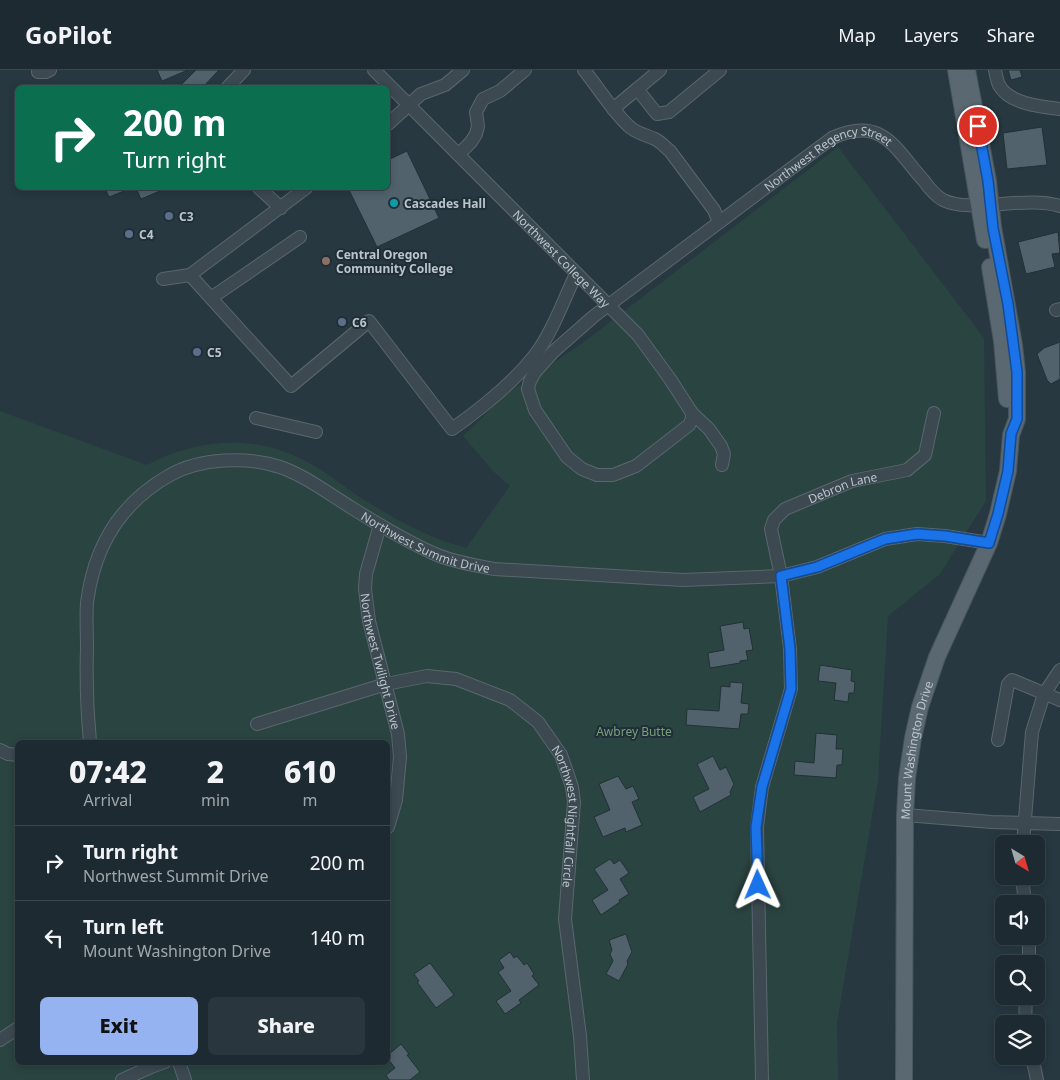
<!DOCTYPE html>
<style>
body{margin:0;font-family:"Noto Sans",sans-serif;background:#2a363d;color:#f1f3f6;height:100vh;display:flex;flex-direction:column;font-size:19px;white-space:nowrap}
*{box-sizing:border-box;margin:0}
p{font-size:16px;color:#a0a7ab}
.icon{flex:none;width:28px;height:28px;fill:none;stroke:currentColor;stroke-width:2;stroke-linecap:round;stroke-linejoin:round}
.map{position:relative;flex:1;overflow:hidden}
.panel{position:absolute;left:15px;top:670px;width:375px;height:325px;display:flex;flex-direction:column;background:#1d2a31;border-radius:8px;box-shadow:0 2px 8px #0003,0 0 0 1px #3b464d}
.panel>*{flex:none}
.top-card{position:absolute;left:15px;top:15px;width:375px;height:105px;border-radius:8px;box-shadow:0 2px 8px #0003,0 0 0 1px #3b464d;background:#0b6e4f;color:#fff;overflow:hidden}
.needle{width:32px;rotate:143deg}
.fabs{position:absolute;left:995px;top:765px;display:grid;gap:10px}
.fabs a{display:grid;place-items:center;width:50px;height:50px;border-radius:8px;background:#1d2a31;box-shadow:0 2px 8px #0003,0 0 0 1px #3b464d;font-size:25px}
.pin{position:absolute;display:grid;place-items:center;width:42px;height:42px;color:#fff;margin:-21px;border:2px solid #fff;border-radius:50%;box-shadow:0 1px 5px #0007}
.me{position:absolute;width:55px;margin:-28px;rotate:359deg;stroke-linejoin:round;filter:drop-shadow(0 0 4px #0008)}
.turn{display:flex;align-items:center;gap:18px;height:105px;padding:0 25px;font-size:22px}
.turn .icon{width:65px;height:65px;stroke-width:2.5}
.turn b{display:block;font-size:35px;line-height:42px}
.eta{display:flex;justify-content:space-evenly;align-items:center;height:85px;text-align:center}
.eta b{font-size:30px;font-weight:800;line-height:35px}
.primary-button{display:flex;gap:10px;margin-top:auto;padding:10px 25px}
.primary-button a{flex:1;height:58px;border-radius:8px;background:#95b2f1;color:#111;font-size:20px;font-weight:800;line-height:58px;text-align:center}
.primary-button a+a{background:#2a363d;color:#f1f3f6}
ul{padding:0;list-style:none}
li{display:flex;align-items:center;gap:15px;height:75px;padding:0 25px;border-top:1px solid #3b464d}
li div{flex:1}
li b{display:block;font-size:19px}
li em{font-style:normal}
header{display:flex;align-items:center;gap:30px;box-sizing:border-box;height:70px;padding:0 25px;background:#1d2a31;border-bottom:1px solid #3b464d}
header strong{font-size:24px}
nav{display:flex;gap:28px;margin-inline-start:auto;font-size:18px}
.map>svg:first-child{display:block}
.green{fill:#2a4441;fill-rule:evenodd}
.building{fill:#51626c;stroke:#223038}
.lines{fill:none;stroke-linecap:round;stroke-linejoin:round}
.minor-casing{stroke:#5a676e;stroke-width:14}
.major-casing{stroke:#48555d;stroke-width:18}
.minor{stroke:#3c4951;stroke-width:12}
.major{stroke:#5a6871;stroke-width:16}
.route-casing{stroke:#114b97;stroke-width:12}
.route{stroke:#1a73e8;stroke-width:9}
.culture-dot{fill:#0f9aa8;stroke:#202e37;stroke-width:2}
.service-dot{fill:#5c6f8a;stroke:#202e37;stroke-width:2}
.education-dot{fill:#8d6e63;stroke:#202e37;stroke-width:2}
.labels{text-anchor:middle;dominant-baseline:central;stroke-width:4;stroke-linejoin:round;paint-order:stroke}
.street-label{font-size:12px;fill:#b9c4cb;stroke:#202e37}
.poi-label{font-size:12px;font-weight:bold;fill:#b9c4cb;stroke:#202e37;text-anchor:start}
.park-label{font-size:12px;fill:#78a079;stroke:#202e37}
</style>
<header>
<strong>GoPilot</strong>
<nav><a>Map</a><a>Layers</a><a>Share</a></nav>
</header>
<div class="map">
<svg width="1060" height="1010" viewBox="0 0 1060 1010">
<rect width="100%" height="100%" fill="#273841"/>
<!-- green -->
<path class="green" d="M 838,77 L 984,268 L 986,431 L 940,504 L 888,546 L 878,710 L 837,953 L 838,1010 L 0,1010 L 0,341 L 147,395 C 200,367 261,364 313,395 C 330,405 344,417 360,427 C 393,449 429,468 466,478 L 510,416 L 493,401 L 463,366 L 506,324 L 580,275 ZM 18,672 L 388,672 L 388,992 L 18,992 Z"/>
<!-- building -->
<g class="building">
<path d="M 157,0 L 188,0 L 162,11 Z"/>
<path d="M 196,0 L 219,0 L 202,18 L 178,18 Z"/>
<path d="M 1008,0 L 1020,0 L 1022,7 L 1011,10 Z"/>
<path d="M 1042,57 L 1047,95 L 1007,99 L 1003,63 Z"/>
<path d="M 407,81 L 439,148 L 377,177 L 348,118 L 388,118 L 388,90 Z"/>
<path d="M 105,118 L 132,118 L 109,127 Z"/>
<path d="M 136,118 L 167,118 L 141,129 Z"/>
<path d="M 1058,162 L 1060,183 L 1052,184 L 1055,197 L 1026,204 L 1018,172 Z"/>
<path d="M 1060,272 L 1060,309 L 1051,314 L 1047,310 L 1037,284 L 1044,278 Z"/>
<path d="M 743,552 L 744,559 L 749,558 L 753,580 L 746,581 L 748,590 L 740,591 L 740,593 L 710,598 L 708,583 L 724,580 L 720,556 Z"/>
<path d="M 820,595 L 852,600 L 851,611 L 855,612 L 854,623 L 849,623 L 848,632 L 834,630 L 836,613 L 818,611 Z"/>
<path d="M 730,612 L 743,613 L 741,633 L 749,634 L 748,644 L 741,644 L 739,659 L 686,655 L 687,639 L 719,641 L 721,616 L 730,617 Z"/>
<path d="M 816,663 L 837,665 L 836,679 L 843,679 L 842,695 L 837,695 L 836,708 L 794,705 L 795,691 L 814,693 Z"/>
<path d="M 713,686 L 720,700 L 726,697 L 734,714 L 730,722 L 731,725 L 700,742 L 693,727 L 709,719 L 697,694 Z"/>
<path d="M 618,706 L 626,719 L 633,716 L 639,729 L 632,732 L 642,755 L 626,762 L 625,758 L 603,767 L 594,747 L 610,740 L 599,714 Z"/>
<path d="M 610,789 L 614,794 L 620,790 L 629,803 L 620,809 L 629,824 L 619,830 L 620,832 L 601,845 L 592,830 L 608,820 L 594,799 Z"/>
<path d="M 626,864 L 632,882 L 627,891 L 628,894 L 619,911 L 606,904 L 613,891 L 610,884 L 612,880 L 609,870 Z"/>
<path d="M 510,882 L 514,888 L 517,886 L 524,895 L 527,893 L 534,904 L 532,906 L 539,915 L 519,930 L 521,933 L 505,944 L 496,931 L 511,921 L 498,902 L 504,898 L 499,890 Z"/>
<path d="M 430,893 L 454,925 L 436,938 L 417,912 L 419,911 L 414,904 Z"/>
<path d="M 401,974 L 409,984 L 407,985 L 420,1002 L 410,1010 L 389,1010 L 386,1005 L 395,998 L 388,989 L 388,985 Z"/>
</g>
<g class="lines">
<defs>
<g id="minor">
<path id="s1" d="M 374,0 L 638,265 L 670,309 L 692,343 L 709,359 L 721,376 L 724,384 L 722,395"/>
<path d="M 584,0 C 598,17 615,45 631,58 C 639,64 646,65 655,69 C 661,72 665,77 670,81 L 714,140 L 719,152"/>
<path d="M 660,0 L 637,19 L 657,44 L 669,42 L 720,0"/>
<path d="M 995,0 C 996,5 997,11 999,15 C 1009,34 1042,37 1060,39"/>
<path d="M 38,2 L 46,2 L 50,0"/>
<path d="M 227,18 L 244,0"/>
<path d="M 613,39 L 637,19"/>
<path d="M 388,54 L 421,24 L 445,15 L 463,0"/>
<path d="M 459,84 L 471,72 L 476,64 L 478,56 L 476,42 L 483,29 L 500,21 L 525,0"/>
<path d="M 259,118 L 281,138"/>
<path d="M 306,118 L 190,205 L 291,316 L 369,251 L 452,359 C 482,338 512,314 535,285 C 552,263 564,229 576,204"/>
<path d="M 163,209 L 190,205"/>
<path d="M 211,228 L 300,167"/>
<path d="M 1056,240 L 1060,239"/>
<path id="s2" d="M 692,343 L 692,349 L 689,355 L 636,396 L 613,405 L 597,405 L 582,399 L 567,387 L 535,340 L 528,319 L 530,311 L 535,302 L 553,282 L 594,246 L 832,68 C 883,45 895,79 924,111 C 929,118 936,126 943,130 C 971,144 1026,125 1060,136"/>
<path d="M 256,348 L 316,362"/>
<path id="s3" d="M 380,455 L 366,504 L 365,519 L 369,551 L 398,664 L 400,687 L 396,730 L 388,757"/>
<path id="s4" d="M 257,654 L 386,614 L 427,606 L 456,609 L 510,630 L 538,652 L 561,685 L 572,717 L 574,732 L 565,849 L 580,966 L 583,1010"/>
<path d="M 998,670 L 1008,614 L 1012,610 L 1060,630"/>
<path id="s5" d="M 90,672 C 87,641 86,610 87,578 C 87,563 86,548 87,533 C 94,476 120,433 170,405 C 200,388 247,386 280,397 C 306,406 329,424 352,438 C 379,455 406,471 435,484 C 453,492 474,495 494,499 L 683,510 L 781,506 L 817,497 L 885,469 L 917,464 L 945,466 L 989,473"/>
<path d="M 0,680 L 8,684 L 18,685"/>
<path d="M 905,745 L 992,752 L 1060,754"/>
<path d="M 1023,774 L 1032,662 L 1044,624 L 1060,600"/>
<path d="M 1022,806 L 1025,834"/>
<path d="M 1029,894 L 1029,866"/>
<path d="M 1025,954 L 1026,926"/>
<path d="M 0,970 L 18,958"/>
<path d="M 1032,986 L 1037,1010"/>
<path d="M 179,992 L 185,1010"/>
<path d="M 122,1010 L 151,997 L 165,992"/>
<path id="s6" d="M 762,1010 L 757,757 L 762,717 L 791,619 L 790,579 L 781,506 L 771,459 L 774,450 L 785,439 L 852,411 L 907,400 L 925,385 L 934,343"/>
</g>
<g id="major">
<path d="M 956,0 L 985,170"/>
<path d="M 990,197 L 1002,271 L 1007,329"/>
<path id="s7" d="M 904,1010 L 905,745 L 907,708 L 913,668 L 920,637 L 937,587 L 989,473 L 998,444 L 1008,401 L 1011,365 L 1017,349 L 1017,302 L 1014,275 L 993,157 L 988,111 L 967,0"/>
</g>
</defs>
<!-- minor casing -->
<use href="#minor" class="minor-casing"/>
<!-- major casing -->
<use href="#major" class="major-casing"/>
<!-- minor -->
<use href="#minor" class="minor"/>
<!-- major -->
<use href="#major" class="major"/>
</g>
<g class="lines">
<defs>
<path id="route" d="M 758,815 L 756,757 L 762,717 L 791,619 L 790,579 L 781,506 L 817,497 L 885,469 L 917,464 L 945,466 L 989,473 L 998,444 L 1008,401 L 1011,364 L 1017,349 L 1017,302 L 1008,234 L 993,158 L 988,111 L 978,56"/>
</defs>
<!-- route casing -->
<use href="#route" class="route-casing"/>
<!-- route -->
<use href="#route" class="route"/>
</g>
<!-- markers -->
<circle class="culture-dot" cx="394" cy="133" r="5"/>
<g class="service-dot">
<circle cx="169" cy="146" r="5"/>
<circle cx="129" cy="164" r="5"/>
<circle cx="342" cy="252" r="5"/>
<circle cx="197" cy="282" r="5"/>
</g>
<circle class="education-dot" cx="326" cy="191" r="5"/>
<g class="labels">
<!-- street labels -->
<g class="street-label">
<text stroke="none"><textPath href="#s2" startOffset="622">Northwest Regency Street</textPath></text>
<text stroke="none"><textPath href="#s1" startOffset="266">Northwest College Way</textPath></text>
<text stroke="none"><textPath href="#s6" startOffset="644">Debron Lane</textPath></text>
<text stroke="none"><textPath href="#s5" startOffset="576">Northwest Summit Drive</textPath></text>
<text stroke="none"><textPath href="#s3" startOffset="140">Northwest Twilight Drive</textPath></text>
<text stroke="none"><textPath href="#s7" startOffset="331">Mount Washington Drive</textPath></text>
<text stroke="none"><textPath href="#s4" startOffset="402">Northwest Nightfall Circle</textPath></text>
</g>
<!-- poi labels -->
<g class="poi-label">
<text x="404" y="133">Cascades Hall</text>
<text x="179" y="146">C3</text>
<text x="139" y="164">C4</text>
<text x="336" y="184">Central Oregon<tspan x="336" dy="14">Community College</tspan></text>
<text x="352" y="252">C6</text>
<text x="207" y="282">C5</text>
</g>
<!-- park labels -->
<g class="park-label">
<text x="634" y="661">Awbrey Butte</text>
</g>
</g>
</svg>
<div class="fabs">
<a><svg class="needle" viewBox="-14 -14 28 28"><path d="M0-13l5 13h-10z" fill="#e53935"/><path d="M0 13l5-13h-10z" fill="#a0a7ab"/></svg></a>
<a><svg class="icon" aria-label="sound" viewBox="0 0 24 24"><path d="M4 9h4l5-4v14l-5-4H4zM17 9q2 3 0 6"/></svg></a>
<a><svg class="icon" aria-label="search" viewBox="0 0 24 24"><circle cx="10" cy="10" r="6"/><path d="M15 15l6 6"/></svg></a>
<a><svg class="icon" aria-label="layers" viewBox="0 0 24 24"><path d="M12 4l9 5-9 5-9-5zM3 14l9 5 9-5"/></svg></a>
</div>
<div class="pin" style="left:978px;top:56px;background:#d93025"><svg class="icon" aria-label="arrive" viewBox="0 0 24 24"><path d="M6 21V4h12l-3 4 3 4H6"/></svg></div>
<svg class="me" style="left:758px;top:815px" viewBox="-20 -20 40 40"><path d="M0-17L14 15 0 8-14 15z" fill="#1a73e8" stroke="#fff" stroke-width="4"/></svg>
<div class="top-card">
<div class="turn"><svg class="icon" aria-label="right" viewBox="0 0 24 24"><path d="M7 20v-9h11M14 6l5 5-5 5"/></svg><div><b>200 m</b>Turn right</div></div>
</div>
<section class="panel">
<div class="eta">
<div><b>07:42</b><p>Arrival</p></div>
<div><b>2</b><p>min</p></div>
<div><b>610</b><p>m</p></div>
</div>
<ul>
<li><svg class="icon" aria-label="right" viewBox="0 0 24 24"><path d="M7 20v-9h11M14 6l5 5-5 5"/></svg><div><b>Turn right</b><p>Northwest Summit Drive</p></div><em>200 m</em></li>
<li><svg class="icon" aria-label="left" viewBox="0 0 24 24"><path d="M17 20v-9H6M10 6l-5 5 5 5"/></svg><div><b>Turn left</b><p>Mount Washington Drive</p></div><em>140 m</em></li>
</ul>
<div class="primary-button"><a>Exit</a><a>Share</a></div>
</section>
</div>
